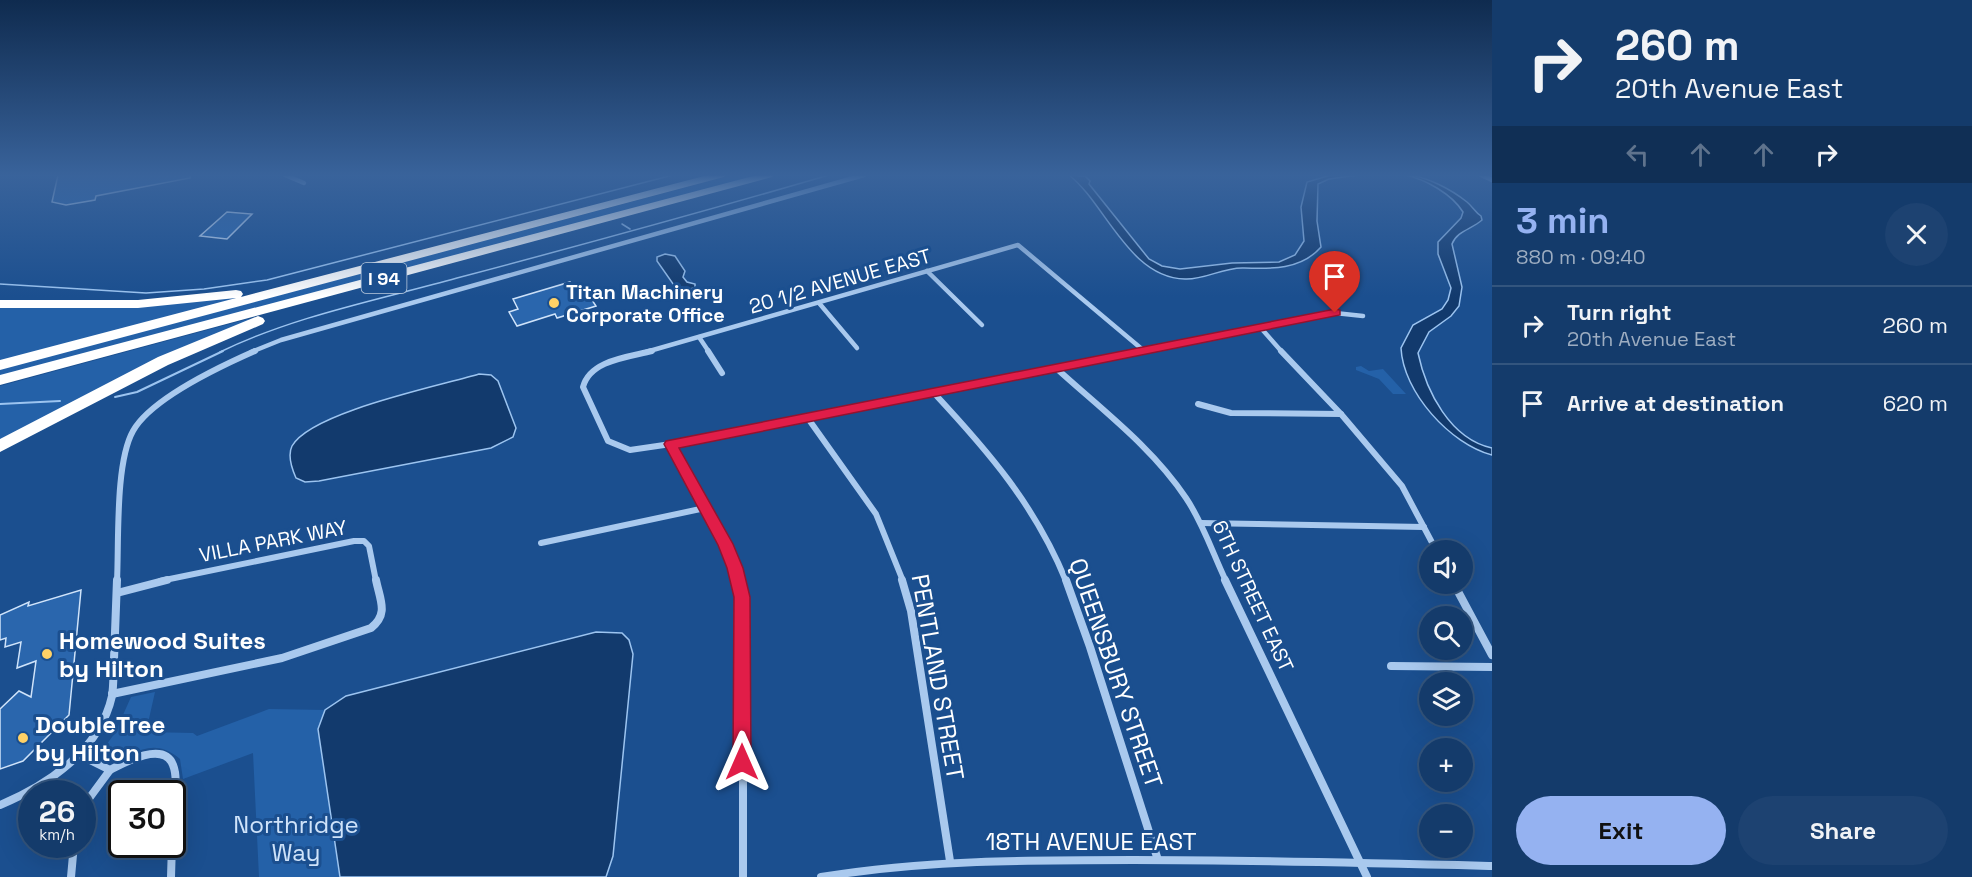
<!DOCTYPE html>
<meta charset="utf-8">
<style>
body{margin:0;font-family:"Space Grotesk",sans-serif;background:#1d4271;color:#f1f3f6;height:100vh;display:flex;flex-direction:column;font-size:22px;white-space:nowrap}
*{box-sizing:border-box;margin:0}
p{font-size:20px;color:#9dadc1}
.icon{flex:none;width:33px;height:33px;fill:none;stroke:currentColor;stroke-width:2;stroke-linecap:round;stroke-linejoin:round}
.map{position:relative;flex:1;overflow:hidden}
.side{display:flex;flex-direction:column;background:#143b6b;width:480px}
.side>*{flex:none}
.banner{background:#143b6b;color:#f1f3f6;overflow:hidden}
.buttons{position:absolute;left:1419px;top:540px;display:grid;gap:12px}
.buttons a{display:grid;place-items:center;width:54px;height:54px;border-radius:50%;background:#143b6b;box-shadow:0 6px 24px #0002,0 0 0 2px #33557e;font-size:30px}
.speed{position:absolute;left:18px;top:780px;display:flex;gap:12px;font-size:30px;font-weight:700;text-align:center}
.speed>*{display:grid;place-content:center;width:78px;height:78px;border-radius:50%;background:#143b6b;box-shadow:0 6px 24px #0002,0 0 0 2px #33557e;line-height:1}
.speed small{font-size:15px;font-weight:400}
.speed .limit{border:3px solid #111;border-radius:9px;background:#fff;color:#111}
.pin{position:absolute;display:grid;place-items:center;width:51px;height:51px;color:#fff;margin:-62px -26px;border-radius:50% 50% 50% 0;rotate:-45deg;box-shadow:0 0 6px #0007}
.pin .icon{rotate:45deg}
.me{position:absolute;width:66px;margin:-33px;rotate:0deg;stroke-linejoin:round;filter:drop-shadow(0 0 4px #0008)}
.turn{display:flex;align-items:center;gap:21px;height:126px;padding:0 24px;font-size:27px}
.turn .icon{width:78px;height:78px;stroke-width:2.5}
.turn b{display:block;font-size:42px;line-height:51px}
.lanes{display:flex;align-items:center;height:57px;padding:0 24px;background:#0003;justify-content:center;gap:30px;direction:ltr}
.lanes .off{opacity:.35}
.round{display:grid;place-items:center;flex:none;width:63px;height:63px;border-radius:32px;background:#1d4271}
.overview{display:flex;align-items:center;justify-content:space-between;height:102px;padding:0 24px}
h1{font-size:36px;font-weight:700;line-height:45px;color:#95b2f1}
.button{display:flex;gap:12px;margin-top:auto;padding:12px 24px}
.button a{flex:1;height:69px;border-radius:36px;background:#95b2f1;color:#111;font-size:24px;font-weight:700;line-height:69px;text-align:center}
.button a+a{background:#1d4271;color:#f1f3f6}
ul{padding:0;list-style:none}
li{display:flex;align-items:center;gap:18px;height:78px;padding:0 24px;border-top:2px solid #33557e}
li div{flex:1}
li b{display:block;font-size:22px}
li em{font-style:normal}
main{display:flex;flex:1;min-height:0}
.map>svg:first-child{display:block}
.green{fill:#2461a8}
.water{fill:#123a6d;stroke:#9cc4f0;stroke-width:1.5}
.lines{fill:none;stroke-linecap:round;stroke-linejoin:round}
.stream-far1{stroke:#9cc4f0;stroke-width:1.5}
.stream{stroke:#9cc4f0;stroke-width:2}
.building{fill:#2a66ad;stroke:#cfe3fa;stroke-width:1.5}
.street-far2{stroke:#a9c9ee;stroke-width:4.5}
.street-far1{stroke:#a9c9ee;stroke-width:6}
.street{stroke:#a9c9ee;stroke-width:8}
.highway{fill:#fff;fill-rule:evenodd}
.route{fill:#e11d48;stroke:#92132f;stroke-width:1.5}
.poi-dot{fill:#ffd166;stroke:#1b4f8f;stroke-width:2}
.labels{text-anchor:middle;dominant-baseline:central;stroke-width:6;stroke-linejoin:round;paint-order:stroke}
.shield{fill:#1b4f8f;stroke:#bbcadd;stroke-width:1.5}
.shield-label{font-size:18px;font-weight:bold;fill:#fff}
.street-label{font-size:20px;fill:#fff;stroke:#1b4f8f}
.poi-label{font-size:20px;font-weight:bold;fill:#fff;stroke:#1b4f8f;text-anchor:start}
.near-poi-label{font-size:24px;font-weight:bold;fill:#fff;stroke:#1b4f8f;text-anchor:start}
.near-street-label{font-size:24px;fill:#fff;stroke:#1b4f8f}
.near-park-label{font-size:24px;fill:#cfe3fa;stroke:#1b4f8f}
</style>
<main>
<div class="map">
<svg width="1492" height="877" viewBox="0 0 1492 877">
<rect width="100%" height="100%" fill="#1b4f8f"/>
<!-- green -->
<g class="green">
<path d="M 733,175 L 758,175 L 0,378 L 0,369 Z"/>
<path d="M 233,297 L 240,299 L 0,362 L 0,307 L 151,306 Z"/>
<path d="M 248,319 L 250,321 L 0,442 L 0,386 Z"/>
<path d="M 1361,366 L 1369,371 L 1383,369 L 1406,394 L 1393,394 L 1379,379 L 1356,370 L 1356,367 Z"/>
<path d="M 155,692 L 146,732 L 193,733 L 197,736 L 269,709 L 325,710 L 318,730 L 340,877 L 259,877 L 253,753 L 183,779 L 180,759 C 145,729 127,770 98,756 L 115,733 L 131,697 Z"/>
</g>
<!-- water -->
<g class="water">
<path d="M 1069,175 L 1085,176 L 1090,181 L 1089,184 L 1149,259 L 1162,266 L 1180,269 L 1232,263 L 1279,262 L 1295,255 L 1304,241 L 1301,207 L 1307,182 L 1331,175 L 1358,175 L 1329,179 L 1318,184 L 1317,221 L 1321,247 C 1301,270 1271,269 1244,268 C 1223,267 1205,280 1185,279 C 1129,278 1105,203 1069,175 Z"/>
<path d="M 1405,175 C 1425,175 1452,190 1467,202 C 1473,207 1475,212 1481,216 L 1482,220 C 1472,229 1457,231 1452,244 L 1462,287 L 1459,306 L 1451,316 L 1429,332 L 1418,353 C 1426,391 1450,439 1492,448 L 1492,455 C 1450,444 1403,392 1401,348 L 1413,325 L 1442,309 L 1448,300 L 1451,288 L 1438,254 L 1438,242 L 1461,218 L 1463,212 C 1452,194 1425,179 1405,175 Z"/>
<path d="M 665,254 L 675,256 L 685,271 L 683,277 L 687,282 L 695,284 L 695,288 L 678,291 L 657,261 L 657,257 Z"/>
<path d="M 479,374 L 491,375 L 498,381 L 516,428 L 513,437 L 491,448 L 319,481 L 305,482 L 296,478 C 292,469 287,456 292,446 C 311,412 439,386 479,374 Z"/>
<path d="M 596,632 L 622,633 L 629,640 L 633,654 L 613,856 L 606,877 L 340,877 L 318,729 L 325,710 L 346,696 Z"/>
</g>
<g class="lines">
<!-- stream-far1 -->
<g class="stream-far1">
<path d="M 622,224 L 630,229"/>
<path d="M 0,284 L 146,293 L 204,289 L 267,280 L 673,175"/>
<path d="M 220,352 C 294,316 378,300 457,278 C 582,245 706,211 829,175"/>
</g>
<!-- stream -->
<g class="stream">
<path d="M 115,397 L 137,392 L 223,351"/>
<path d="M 0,404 L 60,401"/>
</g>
</g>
<!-- building -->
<g class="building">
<path d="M 58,175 L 190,175 L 190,178 L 96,196 L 95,200 L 66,205 L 52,202 Z"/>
<path d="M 227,212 L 252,214 L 227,239 L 200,236 Z"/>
<path d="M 570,282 L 577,294 L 586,291 L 596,306 L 557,318 L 555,314 L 517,326 L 509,312 L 518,309 L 513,299 Z"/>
<path d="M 81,590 L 69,715 L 23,761 L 0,769 L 0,709 L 19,691 L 31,697 L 36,661 L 17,668 L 21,642 L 5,647 L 6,638 L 0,640 L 0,615 L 29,602 L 28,606 Z"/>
</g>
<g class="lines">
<!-- street-far2 -->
<g class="street-far2">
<path d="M 285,175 L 304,183"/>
<path d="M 1481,175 L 1492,180"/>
<path d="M 927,271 L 982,325"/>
<path d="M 819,303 L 857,348"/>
<path d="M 1260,327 L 1282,352"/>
<path d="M 699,337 L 709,352"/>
<path d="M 251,352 L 281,340 L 864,175"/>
<path d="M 646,352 L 1018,245 L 1143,350"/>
<path d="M 1133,352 L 1335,313 L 1363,316"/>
</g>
<!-- street-far1 -->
<g class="street-far1">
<path d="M 652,351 C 629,357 590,360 583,387 L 608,441 L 630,450 L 671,444 L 718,530 L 736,581"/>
<path d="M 708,351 L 722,373"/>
<path d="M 1281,351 L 1341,414 L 1402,486 L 1436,550"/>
<path d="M 1056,368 C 1101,409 1152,447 1186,498 C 1203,523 1213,554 1226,581"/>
<path d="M 933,392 C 988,451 1035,505 1066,581"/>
<path d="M 1198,404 L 1231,413 L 1341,414"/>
<path d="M 807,417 L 876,514 L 903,581"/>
<path d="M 671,444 L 1141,351"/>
<path d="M 1201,523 L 1424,527"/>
<path d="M 541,543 L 705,508"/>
<path d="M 117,581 C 119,542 115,463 133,431 C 151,399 221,366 255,351"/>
<path d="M 160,581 L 354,541 L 364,541 L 369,546 L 376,581"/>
</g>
<!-- street -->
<g class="street">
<path d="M 736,580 L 743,624 L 743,877"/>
<path d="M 902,580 L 911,611 L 950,861"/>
<path d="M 1066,580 L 1090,647 L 1158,860"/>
<path d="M 1225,580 L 1367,877"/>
<path d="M 1454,584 L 1492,655"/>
<path d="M 117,593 L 167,580"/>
<path d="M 1391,666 L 1492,667"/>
<path d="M 112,694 L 282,658 L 371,628 C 389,614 380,600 376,580"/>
<path d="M 78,754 L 110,770 L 82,808"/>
<path d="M 110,770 C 125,762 164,741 173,765 C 179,780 173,801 172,817"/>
<path d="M 0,805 C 48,785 100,750 112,696 C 114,684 113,671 114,659 C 115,632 116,606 117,580"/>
<path d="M 71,877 L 74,844"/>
<path d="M 171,877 L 172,844"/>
<path d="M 821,877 C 924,860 1029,860 1133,860 C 1253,860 1372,863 1492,866"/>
</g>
<!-- highway -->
<g class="highway">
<path d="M 708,175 L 726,175 L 724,177 L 0,370 L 0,360 L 236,298 L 138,308 L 0,308 L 0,300 L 138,300 L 236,290 L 241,291 L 243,294 L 241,297 Z"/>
<path d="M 757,175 L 774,175 L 772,177 L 0,385 L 0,375 Z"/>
<path d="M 258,316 L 263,318 L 265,321 L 263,324 L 168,365 L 0,452 L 0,439 L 158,357 Z"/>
</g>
</g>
<!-- sky -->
<linearGradient id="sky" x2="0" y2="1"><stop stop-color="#0f2b4f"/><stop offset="0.59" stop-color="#39639b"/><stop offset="1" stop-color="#39639b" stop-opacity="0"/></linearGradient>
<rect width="1492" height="297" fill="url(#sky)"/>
<!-- route -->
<path class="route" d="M 1335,309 L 1340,310 L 1340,315 L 679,448 L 733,544 L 743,568 L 750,597 L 751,762 L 749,769 L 742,772 L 735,769 L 733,762 L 734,597 L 727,568 L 718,545 L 664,444 L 666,441 Z"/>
<!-- markers -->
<g class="poi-dot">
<circle cx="554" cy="303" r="6"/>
<circle cx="47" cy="654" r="6"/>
<circle cx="23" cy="738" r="6"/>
</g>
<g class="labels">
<!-- shield labels -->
<rect class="shield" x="361.5" y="263" width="45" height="30" rx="4.5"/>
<g class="shield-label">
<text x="384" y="278">I 94</text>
</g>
<!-- street labels -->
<g class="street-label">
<text transform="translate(840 281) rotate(-16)">20 1/2 AVENUE EAST</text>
<text transform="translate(273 541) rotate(-11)">VILLA PARK WAY</text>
<text transform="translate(1253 596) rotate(65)">6TH STREET EAST</text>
</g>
<!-- poi labels -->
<g class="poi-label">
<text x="566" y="292">Titan Machinery<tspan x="566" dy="23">Corporate Office</tspan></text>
</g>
<!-- near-poi labels -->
<g class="near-poi-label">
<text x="59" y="640">Homewood Suites<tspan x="59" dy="28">by Hilton</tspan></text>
<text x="35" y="724">DoubleTree<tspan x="35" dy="28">by Hilton</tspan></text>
</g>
<!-- near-street labels -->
<g class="near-street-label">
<text transform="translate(1116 673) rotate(71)">QUEENSBURY STREET</text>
<text transform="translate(938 677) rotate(80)">PENTLAND STREET</text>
<text x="1091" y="841">18TH AVENUE EAST</text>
</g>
<!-- near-park labels -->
<g class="near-park-label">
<text x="296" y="824">Northridge<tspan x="296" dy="28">Way</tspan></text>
</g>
</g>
</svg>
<div class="buttons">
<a><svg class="icon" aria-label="sound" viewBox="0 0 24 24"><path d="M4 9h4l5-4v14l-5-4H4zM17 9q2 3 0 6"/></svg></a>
<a><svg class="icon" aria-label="search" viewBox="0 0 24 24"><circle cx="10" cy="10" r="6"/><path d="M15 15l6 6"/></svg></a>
<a><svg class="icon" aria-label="layers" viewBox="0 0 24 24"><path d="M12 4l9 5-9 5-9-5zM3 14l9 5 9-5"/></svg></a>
<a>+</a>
<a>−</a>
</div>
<div class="speed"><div>26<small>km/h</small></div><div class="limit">30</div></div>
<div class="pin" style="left:1335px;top:313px;background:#d93025"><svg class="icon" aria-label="arrive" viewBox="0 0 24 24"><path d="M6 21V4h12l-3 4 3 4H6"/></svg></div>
<svg class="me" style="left:742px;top:762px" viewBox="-20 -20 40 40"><path d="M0-17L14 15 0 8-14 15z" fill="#e11d48" stroke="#fff" stroke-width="4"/></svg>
</div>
<section class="side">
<div class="banner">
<div class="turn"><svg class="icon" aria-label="right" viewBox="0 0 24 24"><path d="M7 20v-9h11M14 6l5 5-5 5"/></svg><div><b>260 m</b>20th Avenue East</div></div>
<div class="lanes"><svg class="icon off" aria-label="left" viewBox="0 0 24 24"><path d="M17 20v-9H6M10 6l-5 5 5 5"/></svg><svg class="icon off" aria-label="ahead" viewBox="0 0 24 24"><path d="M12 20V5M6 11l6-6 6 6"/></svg><svg class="icon off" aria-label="ahead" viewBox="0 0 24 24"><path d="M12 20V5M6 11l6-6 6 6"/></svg><svg class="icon" aria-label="right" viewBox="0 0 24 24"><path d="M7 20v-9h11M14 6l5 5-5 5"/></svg></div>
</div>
<div class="overview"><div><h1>3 min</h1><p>880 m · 09:40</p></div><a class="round"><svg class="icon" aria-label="close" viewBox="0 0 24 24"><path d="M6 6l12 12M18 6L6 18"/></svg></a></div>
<ul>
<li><svg class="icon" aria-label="right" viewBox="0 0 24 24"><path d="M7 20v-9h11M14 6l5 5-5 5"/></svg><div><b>Turn right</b><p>20th Avenue East</p></div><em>260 m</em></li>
<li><svg class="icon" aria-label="arrive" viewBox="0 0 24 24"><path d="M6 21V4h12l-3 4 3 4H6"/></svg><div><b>Arrive at destination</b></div><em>620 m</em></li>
</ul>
<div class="button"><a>Exit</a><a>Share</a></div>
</section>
</main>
